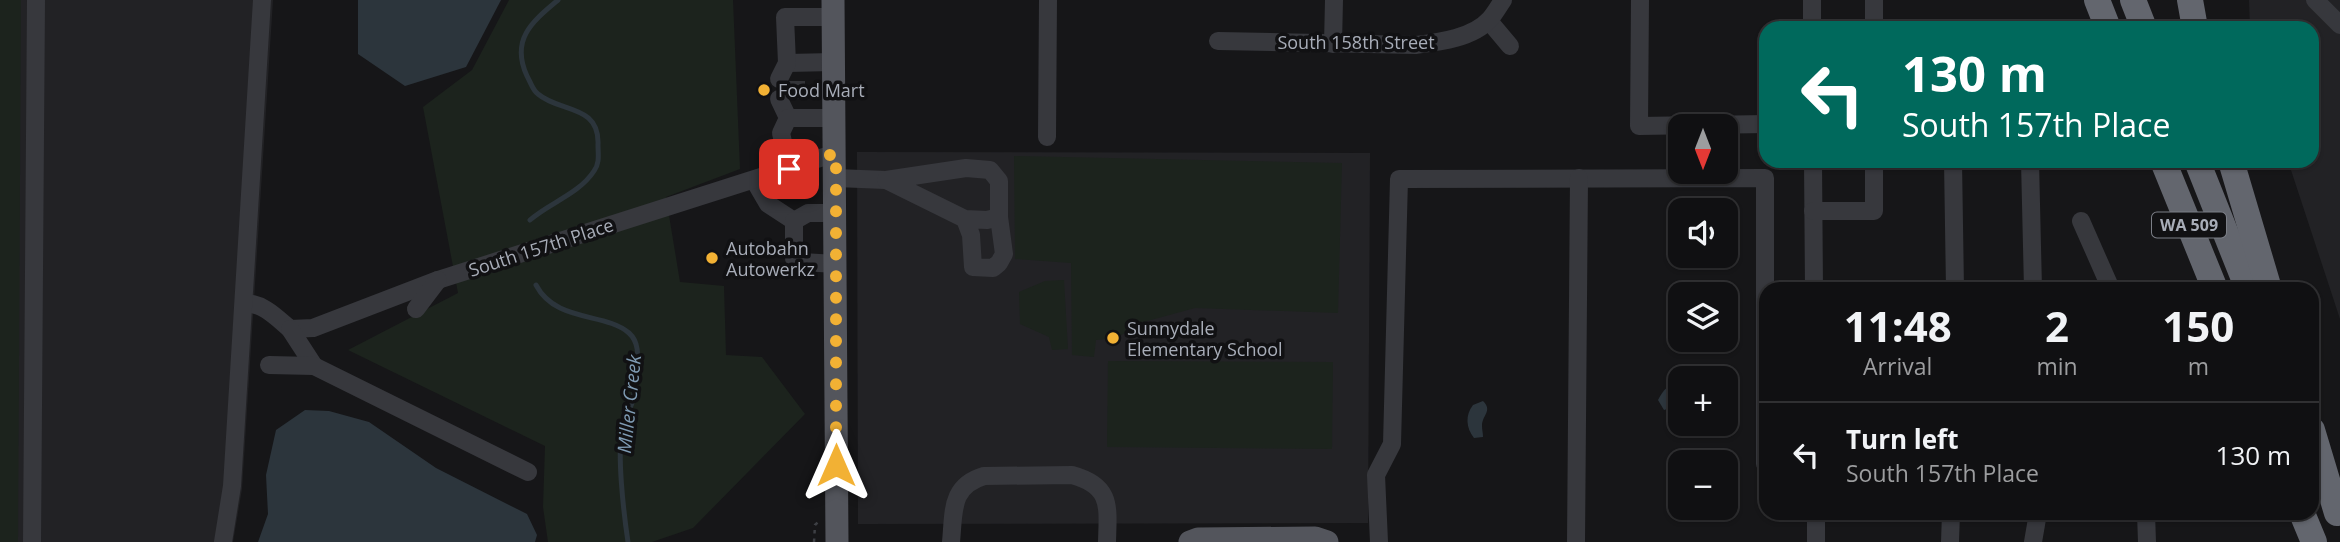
<!DOCTYPE html>
<meta charset="utf-8">
<style>
body{margin:0;font-family:"Open Sans",sans-serif;background:#1e1e20;color:#f1f3f6;height:100vh;display:flex;flex-direction:column;font-size:26px;white-space:nowrap}
*{box-sizing:border-box;margin:0}
p{font-size:23px;color:#9c9d9f}
.icon{flex:none;width:38px;height:38px;fill:none;stroke:currentColor;stroke-width:2;stroke-linecap:round;stroke-linejoin:round}
.map{position:relative;flex:1;overflow:hidden}
.panel{position:absolute;left:1759px;top:282px;width:560px;height:238px;display:flex;flex-direction:column;background:#101012;border-radius:21px;box-shadow:0 2px 5px #0004,0 0 0 2px #303032}
.panel>*{flex:none}
.hud{position:absolute;left:1759px;top:21px;width:560px;height:147px;border-radius:21px;box-shadow:0 2px 5px #0004,0 0 0 2px #303032;background:#00695c;color:#fff;overflow:hidden}
.needle{width:46px;rotate:180deg}
.tools{position:absolute;left:1668px;top:114px;display:grid;gap:14px}
.tools a{display:grid;place-items:center;width:70px;height:70px;border-radius:14px;background:#101012;box-shadow:0 2px 5px #0004,0 0 0 2px #303032;font-size:35px}
.pin{position:absolute;display:grid;place-items:center;width:60px;height:60px;color:#fff;margin:-30px;border-radius:14px;box-shadow:0 4px 10px #0006}
.me{position:absolute;width:77px;margin:-38px;rotate:0deg;stroke-linejoin:round;filter:drop-shadow(0 0 5px #0008)}
.turn{display:flex;align-items:center;gap:24px;height:147px;padding:0 28px;font-size:32px}
.turn .icon{width:91px;height:91px;stroke-width:2.5}
.turn b{display:block;font-size:49px;line-height:60px}
.eta{display:flex;justify-content:space-evenly;align-items:center;height:119px;text-align:center}
.eta b{font-size:42px;font-weight:700;line-height:49px}
ul{padding:0;list-style:none}
li{display:flex;align-items:center;gap:21px;height:105px;padding:0 28px;border-top:2px solid #303032}
li div{flex:1}
li b{display:block;font-size:26px}
li em{font-style:normal}
.map>svg:first-child{display:block}
.built{fill:#222225}
.green{fill:#1c231d}
.water{fill:#2c353c}
.lines{fill:none;stroke-linecap:round;stroke-linejoin:round}
.stream{stroke:#2c353c;stroke-width:5}
.minor-tunnel{stroke:#333438;stroke-width:18;stroke-dasharray:18 9;stroke-linecap:butt}
.path{stroke:#3d3f44;stroke-width:2.5;stroke-dasharray:3.5 5;stroke-linecap:butt}
.minor{stroke:#37383d;stroke-width:18}
.major{stroke:#53555c;stroke-width:23}
.highway{stroke:#63666e;stroke-width:26}
.route{stroke:#f2b134;stroke-width:12;stroke-dasharray:0 21.6}
.poi-dot{fill:#f2b134;stroke:#111113;stroke-width:2.5}
.labels{text-anchor:middle;dominant-baseline:central;stroke-width:7;stroke-linejoin:round;paint-order:stroke}
.shield{fill:#111113;stroke:#7b7e86;stroke-width:2}
.shield-label{font-size:16px;font-weight:bold;fill:#a8adb8}
.street-label{font-size:18px;fill:#a8adb8;stroke:#111113}
.poi-label{font-size:18px;fill:#a8adb8;stroke:#111113;text-anchor:start}
.water-label{font-size:19px;font-style:italic;fill:#7f9bb3;stroke:#111113}
</style>
<div class="map">
<svg width="2340" height="542" viewBox="0 0 2340 542">
<rect width="100%" height="100%" fill="#161618"/>
<!-- built -->
<g class="built">
<path d="M 0,0 L 273,0 L 242,489 L 233,542 L 0,542 Z"/>
<path d="M 2249,0 L 2340,0 L 2340,319 L 2288,161 L 2312,161 L 2312,28 L 2250,28 Z"/>
<path d="M 857,152 L 1370,153 L 1368,523 L 858,524 Z"/>
</g>
<!-- green -->
<g class="green">
<path d="M 0,0 L 21,0 L 18,542 L 0,542 Z"/>
<path d="M 509,0 L 733,0 L 740,169 L 666,197 L 680,282 L 724,286 L 726,355 L 762,357 L 805,414 L 693,528 L 652,542 L 548,542 L 543,507 L 545,446 L 348,350 L 458,293 L 423,107 L 472,70 Z"/>
<path d="M 1014,156 L 1342,163 L 1338,313 L 1195,308 L 1140,323 L 1117,338 L 1096,340 L 1094,357 L 1072,355 L 1071,263 L 1015,259 Z"/>
<path d="M 1064,280 L 1068,349 L 1052,350 L 1049,337 L 1020,324 L 1019,292 L 1045,281 Z"/>
<path d="M 1108,361 L 1333,362 L 1332,449 L 1107,447 Z"/>
</g>
<!-- water -->
<g class="water">
<path d="M 358,0 L 501,0 L 466,67 L 405,86 L 358,54 Z"/>
<path d="M 1680,380 L 1680,394 L 1676,406 L 1664,410 L 1658,400 C 1663,390 1669,384 1680,380 Z"/>
<path d="M 1483,401 C 1493,411 1482,415 1482,426 C 1482,430 1483,433 1483,437 L 1474,438 C 1466,428 1465,415 1473,405 Z"/>
<path d="M 305,410 L 329,411 L 369,422 L 436,468 L 527,514 L 537,535 L 535,542 L 258,542 L 268,514 L 266,475 L 276,430 Z"/>
</g>
<g class="lines">
<!-- stream -->
<g class="stream">
<path d="M 530,220 C 549,203 579,194 594,171 C 600,163 598,154 598,145 C 600,104 560,113 538,94 C 533,91 530,81 527,76 C 510,39 533,21 558,0"/>
<path d="M 536,285 C 556,323 605,312 629,333 C 639,342 638,355 637,368 C 636,378 635,389 633,400 C 631,408 625,416 623,424 C 616,450 624,515 628,542"/>
</g>
<!-- minor-tunnel -->
<path class="minor-tunnel" d="M 796,99 L 796,79"/>
<!-- path -->
<path class="path" d="M 814,542 L 815,525 L 818,522"/>
<!-- minor -->
<g class="minor">
<path d="M 1640,0 L 1639,126 L 1766,124"/>
<path d="M 1812,0 L 1812,28"/>
<path d="M 2315,0 L 2340,25"/>
<path d="M 1489,21 L 1510,46"/>
<path d="M 1874,28 L 1874,0"/>
<path d="M 1218,41 L 1416,45 C 1440,42 1473,38 1490,19 C 1495,13 1499,6 1503,0"/>
<path d="M 1333,44 L 1334,0"/>
<path d="M 787,63 L 834,62"/>
<path d="M 779,79 L 787,63 L 785,17 L 834,17"/>
<path d="M 779,99 L 788,118"/>
<path d="M 1047,137 L 1048,0"/>
<path d="M 1813,161 L 1814,289"/>
<path d="M 1953,161 L 1955,289"/>
<path d="M 2030,161 L 2033,289"/>
<path d="M 789,169 L 781,133 L 788,118 L 835,118"/>
<path d="M 836,178 L 886,180"/>
<path d="M 754,180 L 768,204 L 794,221"/>
<path d="M 1813,211 L 1874,211 L 1874,161"/>
<path d="M 836,213 L 808,213 L 794,221 L 794,258 L 802,262 L 836,264"/>
<path d="M 965,219 L 971,235 L 973,267 L 993,268 L 999,263 L 1004,254 L 999,217 L 999,181 L 990,170 L 966,168 L 886,180 L 965,219 L 987,220 L 999,217"/>
<path d="M 2081,221 L 2111,289"/>
<path d="M 244,303 C 263,303 276,317 290,329 L 313,328 L 438,280 L 836,153"/>
<path d="M 416,309 L 438,280"/>
<path d="M 290,329 L 314,366"/>
<path d="M 269,365 L 314,366 L 528,472"/>
<path d="M 1816,513 L 1816,542"/>
<path d="M 2146,513 L 2147,542"/>
<path d="M 32,542 L 36,0"/>
<path d="M 223,542 L 232,486 L 262,0"/>
<path d="M 951,542 C 954,512 950,486 984,476 L 1072,475 C 1112,486 1108,506 1107,542"/>
<path d="M 1379,542 L 1376,475 L 1392,444 L 1399,179 L 1765,178 L 1765,464"/>
<path d="M 1576,542 L 1579,178"/>
<path d="M 1950,542 L 1951,513"/>
<path d="M 2033,542 L 2038,513"/>
</g>
<!-- major -->
<g class="major">
<path d="M 833,0 L 837,542"/>
<path d="M 1190,542 L 1198,539 L 1315,538 L 1327,542"/>
</g>
<!-- highway -->
<g class="highway">
<path d="M 2097,0 L 2108,28"/>
<path d="M 2133,0 L 2144,28"/>
<path d="M 2190,0 L 2195,28"/>
<path d="M 2163,161 L 2215,289"/>
<path d="M 2197,161 L 2248,289"/>
<path d="M 2231,161 L 2269,289"/>
<path d="M 2312,430 L 2337,513"/>
<path d="M 2302,513 L 2314,542"/>
</g>
</g>
<g class="lines">
<!-- route -->
<path class="route" d="M 789,169 L 836,153 L 836,465"/>
</g>
<!-- markers -->
<g class="poi-dot">
<circle cx="764" cy="90" r="7"/>
<circle cx="712" cy="258" r="7"/>
<circle cx="1113" cy="338" r="7"/>
</g>
<g class="labels">
<!-- shield labels -->
<rect class="shield" x="2152" y="212.5" width="74" height="25" rx="5"/>
<g class="shield-label">
<text x="2189" y="225">WA 509</text>
</g>
<!-- street labels -->
<g class="street-label">
<text x="1356" y="42">South 158th Street</text>
<text transform="translate(541 247) rotate(-18)">South 157th Place</text>
</g>
<!-- poi labels -->
<g class="poi-label">
<text x="778" y="90">Food Mart</text>
<text x="726" y="248">Autobahn<tspan x="726" dy="21">Autowerkz</tspan></text>
<text x="1127" y="328">Sunnydale<tspan x="1127" dy="21">Elementary School</tspan></text>
</g>
<!-- water labels -->
<g class="water-label">
<text transform="translate(629 404) rotate(-84)">Miller Creek</text>
</g>
</g>
</svg>
<div class="tools">
<a><svg class="needle" viewBox="-14 -14 28 28"><path d="M0-13l5 13h-10z" fill="#e53935"/><path d="M0 13l5-13h-10z" fill="#9c9d9f"/></svg></a>
<a><svg class="icon" aria-label="sound" viewBox="0 0 24 24"><path d="M4 9h4l5-4v14l-5-4H4zM17 9q2 3 0 6"/></svg></a>
<a><svg class="icon" aria-label="layers" viewBox="0 0 24 24"><path d="M12 4l9 5-9 5-9-5zM3 14l9 5 9-5"/></svg></a>
<a>+</a>
<a>−</a>
</div>
<div class="pin" style="left:789px;top:169px;background:#d93025"><svg class="icon" aria-label="arrive" viewBox="0 0 24 24"><path d="M6 21V4h12l-3 4 3 4H6"/></svg></div>
<svg class="me" style="left:836px;top:465px" viewBox="-20 -20 40 40"><path d="M0-17L14 15 0 8-14 15z" fill="#f2b134" stroke="#fff" stroke-width="4"/></svg>
<div class="hud">
<div class="turn"><svg class="icon" aria-label="left" viewBox="0 0 24 24"><path d="M17 20v-9H6M10 6l-5 5 5 5"/></svg><div><b>130 m</b>South 157th Place</div></div>
</div>
<section class="panel">
<div class="eta">
<div><b>11:48</b><p>Arrival</p></div>
<div><b>2</b><p>min</p></div>
<div><b>150</b><p>m</p></div>
</div>
<ul>
<li><svg class="icon" aria-label="left" viewBox="0 0 24 24"><path d="M17 20v-9H6M10 6l-5 5 5 5"/></svg><div><b>Turn left</b><p>South 157th Place</p></div><em>130 m</em></li>
</ul>
</section>
</div>
